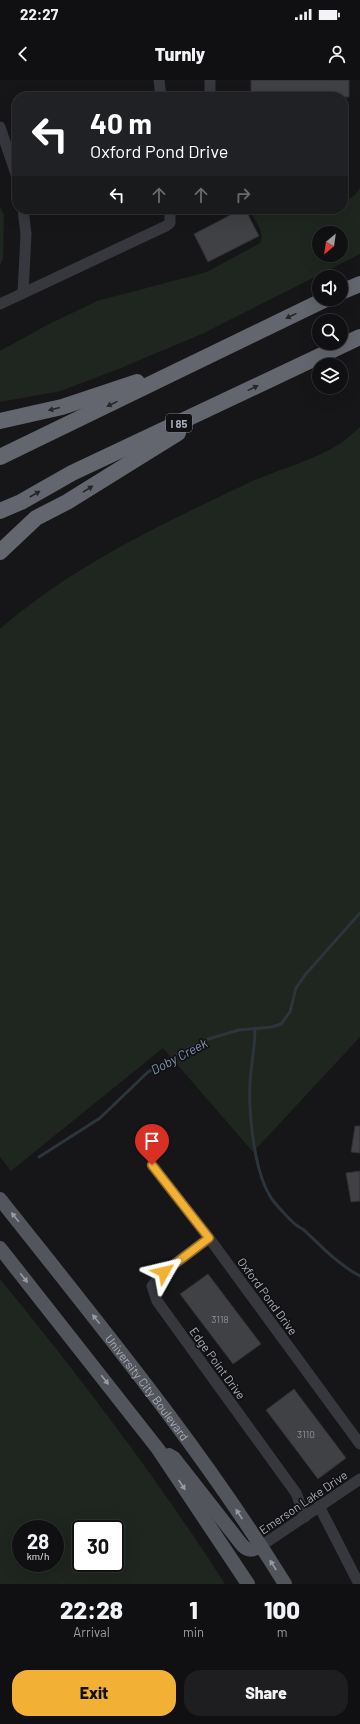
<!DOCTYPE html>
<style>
body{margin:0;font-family:Barlow,sans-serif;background:#1e1e20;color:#f1f3f6;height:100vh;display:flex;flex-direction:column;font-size:15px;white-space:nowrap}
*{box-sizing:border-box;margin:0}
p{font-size:13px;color:#9c9d9f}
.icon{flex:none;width:22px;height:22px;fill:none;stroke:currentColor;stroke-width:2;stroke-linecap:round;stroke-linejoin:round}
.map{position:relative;height:1504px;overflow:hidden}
.details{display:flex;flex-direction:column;background:#101012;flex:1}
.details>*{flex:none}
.top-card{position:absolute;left:12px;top:12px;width:336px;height:122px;border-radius:16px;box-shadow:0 4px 16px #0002,0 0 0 1px #303032;background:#202124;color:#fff;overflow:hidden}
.needle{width:26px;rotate:209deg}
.fabs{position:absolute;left:312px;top:146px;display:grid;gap:8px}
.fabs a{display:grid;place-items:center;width:36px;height:36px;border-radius:50%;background:#101012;box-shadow:0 4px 16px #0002,0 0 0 1px #303032;font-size:20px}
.speed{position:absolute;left:12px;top:1440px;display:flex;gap:8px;font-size:20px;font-weight:700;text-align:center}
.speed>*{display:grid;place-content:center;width:52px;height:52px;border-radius:50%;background:#101012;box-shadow:0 4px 16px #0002,0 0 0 1px #303032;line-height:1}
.speed small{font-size:10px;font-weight:400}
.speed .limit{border:2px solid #111;border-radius:6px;background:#fff;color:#111}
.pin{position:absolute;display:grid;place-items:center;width:34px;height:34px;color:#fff;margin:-41px -17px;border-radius:50% 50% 50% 0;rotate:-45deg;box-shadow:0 0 4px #0007}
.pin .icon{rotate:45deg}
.me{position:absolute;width:44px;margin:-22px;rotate:53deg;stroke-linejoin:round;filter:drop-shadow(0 0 3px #0008)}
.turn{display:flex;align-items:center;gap:14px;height:84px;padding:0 12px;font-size:18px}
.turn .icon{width:52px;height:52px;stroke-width:2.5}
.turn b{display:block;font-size:28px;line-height:34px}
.lanes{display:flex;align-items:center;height:38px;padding:0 12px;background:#0003;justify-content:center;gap:20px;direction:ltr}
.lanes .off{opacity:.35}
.eta{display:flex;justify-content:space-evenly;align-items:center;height:68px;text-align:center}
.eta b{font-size:24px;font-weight:800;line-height:28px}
.action{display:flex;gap:8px;margin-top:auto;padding:8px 12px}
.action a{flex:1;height:46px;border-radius:16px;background:#f2b134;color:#111;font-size:16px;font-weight:800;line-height:46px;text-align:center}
.action a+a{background:#1e1e20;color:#f1f3f6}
.status{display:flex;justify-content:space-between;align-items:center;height:28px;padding:0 20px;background:#101012;direction:ltr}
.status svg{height:11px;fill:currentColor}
header{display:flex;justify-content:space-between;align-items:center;height:52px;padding:0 12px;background:#101012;font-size:18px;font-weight:800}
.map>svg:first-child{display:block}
.green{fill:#1e261f;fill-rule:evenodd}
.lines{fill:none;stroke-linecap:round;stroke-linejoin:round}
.stream{stroke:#2c353c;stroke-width:3}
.building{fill:#404145;stroke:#303034}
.minor{stroke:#37383d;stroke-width:11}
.major{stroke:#53555c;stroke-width:14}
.highway{stroke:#63666e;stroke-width:16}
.oneway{fill:#26262a}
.oneway2{fill:#979ba6}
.route-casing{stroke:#9d7322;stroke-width:10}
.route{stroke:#f2b134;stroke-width:7}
.labels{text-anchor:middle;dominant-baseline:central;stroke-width:3.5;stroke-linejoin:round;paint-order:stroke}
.number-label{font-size:10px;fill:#8e929b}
.shield{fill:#111113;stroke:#7b7e86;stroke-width:1}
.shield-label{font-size:11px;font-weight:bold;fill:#a8adb8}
.street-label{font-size:12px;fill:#a8adb8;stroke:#111113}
.water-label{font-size:13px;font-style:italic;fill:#7f9bb3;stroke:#111113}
</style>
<div class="status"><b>22:27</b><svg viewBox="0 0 49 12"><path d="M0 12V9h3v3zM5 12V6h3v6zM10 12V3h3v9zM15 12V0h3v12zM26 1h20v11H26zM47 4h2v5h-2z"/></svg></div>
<header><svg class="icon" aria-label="back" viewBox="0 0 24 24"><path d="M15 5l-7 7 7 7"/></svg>Turnly<svg class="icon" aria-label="person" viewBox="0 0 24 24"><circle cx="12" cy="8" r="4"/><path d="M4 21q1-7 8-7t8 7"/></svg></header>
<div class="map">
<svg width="360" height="1504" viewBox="0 0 360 1504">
<rect width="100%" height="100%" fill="#161618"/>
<!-- green -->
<g class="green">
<path d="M 360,108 L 360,174 L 204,253 L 121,288 L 61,311 L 0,322 L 0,271 L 47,245 L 97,221 L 207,192 L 260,163 C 266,153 253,139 250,129 L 303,129 L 324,134 L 332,129 L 343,129 L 343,123 L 355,115 ZM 319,153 L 341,153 L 341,175 L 319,175 Z"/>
<path d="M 0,126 L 4,135 L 3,179 L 0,185 Z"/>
<path d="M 360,347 L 360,957 L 253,1072 L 163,968 L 11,1091 L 0,1077 L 0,549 C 72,486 158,446 244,405 C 275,390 312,382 341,363 C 348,358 354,352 360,347 Z"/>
<path d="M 0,1199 C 80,1297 157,1398 225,1504 L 0,1504 ZM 21,1449 L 55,1449 L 55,1483 L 21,1483 ZM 81,1449 L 115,1449 L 115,1483 L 81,1483 Z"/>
</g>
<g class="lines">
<!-- stream -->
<g class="stream">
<path d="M 255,948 C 255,963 253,976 251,991 C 247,1023 253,1089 270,1116 C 273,1122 291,1141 296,1145 C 299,1147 301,1148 304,1150 C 322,1167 339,1185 360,1196"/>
<path d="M 39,1077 L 100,1038 L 148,992 L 183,971 L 205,960 L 239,950 L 272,947 L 281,944 L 290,932 L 296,908 L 305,895 L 360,833"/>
</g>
</g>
<!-- building -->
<g class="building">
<rect x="251" y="0" width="98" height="17"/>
<path d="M 242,129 L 245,129 L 259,156 L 208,182 L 194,154 Z"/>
<path d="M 355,1046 L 360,1046 L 360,1073 L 351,1072 Z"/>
<path d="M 360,1091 L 360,1121 L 351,1122 L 346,1093 Z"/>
<path d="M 208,1194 L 261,1264 L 233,1284 L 180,1214 Z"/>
<path d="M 294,1309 L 346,1378 L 318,1399 L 266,1330 Z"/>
</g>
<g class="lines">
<!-- minor -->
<g class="minor">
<path d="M 159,0 L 161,17"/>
<path d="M 210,17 L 210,0"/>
<path d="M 0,47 L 17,97"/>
<path d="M 23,129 L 26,154 L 23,213"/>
<path d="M 0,224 L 166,146 L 170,143 L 170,129"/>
<path d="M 152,1085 L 209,1158 L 360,1364"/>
<path d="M 209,1158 L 164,1192 L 152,1206 L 157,1221 L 296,1413 L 305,1437"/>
<path d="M 319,1426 L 359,1504"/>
<path d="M 261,1466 L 360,1399"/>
</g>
<!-- major -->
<g class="major">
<path id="s1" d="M 0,1119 C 99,1244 201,1368 285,1504"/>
<path d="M 0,1168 L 158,1369 L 248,1504"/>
<path d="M 169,1375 L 174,1378 L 242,1465 C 249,1472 253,1470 261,1466"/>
</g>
<!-- highway -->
<g class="highway">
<path d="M 341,212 L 360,204"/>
<path d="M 0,341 L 62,327 L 137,302"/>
<path d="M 0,377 L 326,219"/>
<path d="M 0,431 L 21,422 L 72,393 L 360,257"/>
<path d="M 0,472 L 36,438 L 67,422 L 178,353"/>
</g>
</g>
<!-- one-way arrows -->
<defs><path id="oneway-solid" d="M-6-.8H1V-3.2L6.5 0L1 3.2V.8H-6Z"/></defs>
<g class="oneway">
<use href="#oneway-solid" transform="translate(291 236) rotate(154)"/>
<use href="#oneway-solid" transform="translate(253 308) rotate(-26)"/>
<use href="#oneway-solid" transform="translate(112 324) rotate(154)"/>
<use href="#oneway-solid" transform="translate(54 329) rotate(166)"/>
<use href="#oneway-solid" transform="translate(88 409) rotate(-32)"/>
<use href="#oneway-solid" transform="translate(35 414) rotate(-30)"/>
</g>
<g class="oneway2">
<use href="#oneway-solid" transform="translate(15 1137) rotate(-129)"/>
<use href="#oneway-solid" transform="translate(24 1198) rotate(52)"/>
<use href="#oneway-solid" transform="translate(96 1239) rotate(-128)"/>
<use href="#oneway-solid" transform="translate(105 1300) rotate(52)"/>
<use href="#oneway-solid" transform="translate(182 1405) rotate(56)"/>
<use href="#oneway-solid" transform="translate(239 1434) rotate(-123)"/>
<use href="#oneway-solid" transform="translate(273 1485) rotate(-123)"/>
</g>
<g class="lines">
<defs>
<path id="route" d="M 152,1085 L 209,1158 L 164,1192"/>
</defs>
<!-- route casing -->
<use href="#route" class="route-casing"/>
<!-- route -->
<use href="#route" class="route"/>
</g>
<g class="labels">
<!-- number labels -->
<g class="number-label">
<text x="220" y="1239">3118</text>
<text x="306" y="1354">3110</text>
</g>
<!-- shield labels -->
<rect class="shield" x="166" y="334" width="26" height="18" rx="3"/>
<g class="shield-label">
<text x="179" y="343">I 85</text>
</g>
<!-- street labels -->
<g class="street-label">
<text transform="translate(268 1216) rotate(54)">Oxford Pond Drive</text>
<text transform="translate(218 1283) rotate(54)">Edge Point Drive</text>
<text stroke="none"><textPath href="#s1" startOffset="239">University City Boulevard</textPath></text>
<text transform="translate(303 1422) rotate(-34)">Emerson Lake Drive</text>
</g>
<!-- water labels -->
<g class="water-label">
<text transform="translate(179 976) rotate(-28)">Doby Creek</text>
</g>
</g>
</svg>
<div class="fabs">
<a><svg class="needle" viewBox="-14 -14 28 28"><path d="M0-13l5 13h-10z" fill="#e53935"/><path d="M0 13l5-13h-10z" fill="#9c9d9f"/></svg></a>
<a><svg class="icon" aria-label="sound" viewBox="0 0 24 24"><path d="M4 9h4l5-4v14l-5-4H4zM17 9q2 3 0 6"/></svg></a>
<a><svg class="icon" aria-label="search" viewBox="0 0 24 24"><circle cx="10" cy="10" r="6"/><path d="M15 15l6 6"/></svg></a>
<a><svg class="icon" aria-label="layers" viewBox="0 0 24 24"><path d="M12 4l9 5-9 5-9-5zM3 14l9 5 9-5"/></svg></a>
</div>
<div class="speed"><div>28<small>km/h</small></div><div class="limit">30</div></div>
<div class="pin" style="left:152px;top:1085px;background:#d93025"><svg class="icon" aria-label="arrive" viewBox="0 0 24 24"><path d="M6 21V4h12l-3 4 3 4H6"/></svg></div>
<svg class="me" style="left:164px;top:1192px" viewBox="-20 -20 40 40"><path d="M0-17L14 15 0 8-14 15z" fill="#f2b134" stroke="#fff" stroke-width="4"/></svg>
<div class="top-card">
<div class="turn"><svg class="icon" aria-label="left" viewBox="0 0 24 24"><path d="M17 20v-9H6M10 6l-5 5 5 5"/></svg><div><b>40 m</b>Oxford Pond Drive</div></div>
<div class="lanes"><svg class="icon" aria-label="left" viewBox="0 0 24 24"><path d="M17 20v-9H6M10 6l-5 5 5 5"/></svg><svg class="icon off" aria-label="ahead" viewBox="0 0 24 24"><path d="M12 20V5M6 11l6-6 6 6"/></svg><svg class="icon off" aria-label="ahead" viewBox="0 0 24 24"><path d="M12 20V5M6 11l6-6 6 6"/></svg><svg class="icon off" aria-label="right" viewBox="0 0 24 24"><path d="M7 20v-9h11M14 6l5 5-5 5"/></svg></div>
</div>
</div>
<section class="details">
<div class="eta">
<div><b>22:28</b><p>Arrival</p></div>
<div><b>1</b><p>min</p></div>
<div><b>100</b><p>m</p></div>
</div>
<div class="action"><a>Exit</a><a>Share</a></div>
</section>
